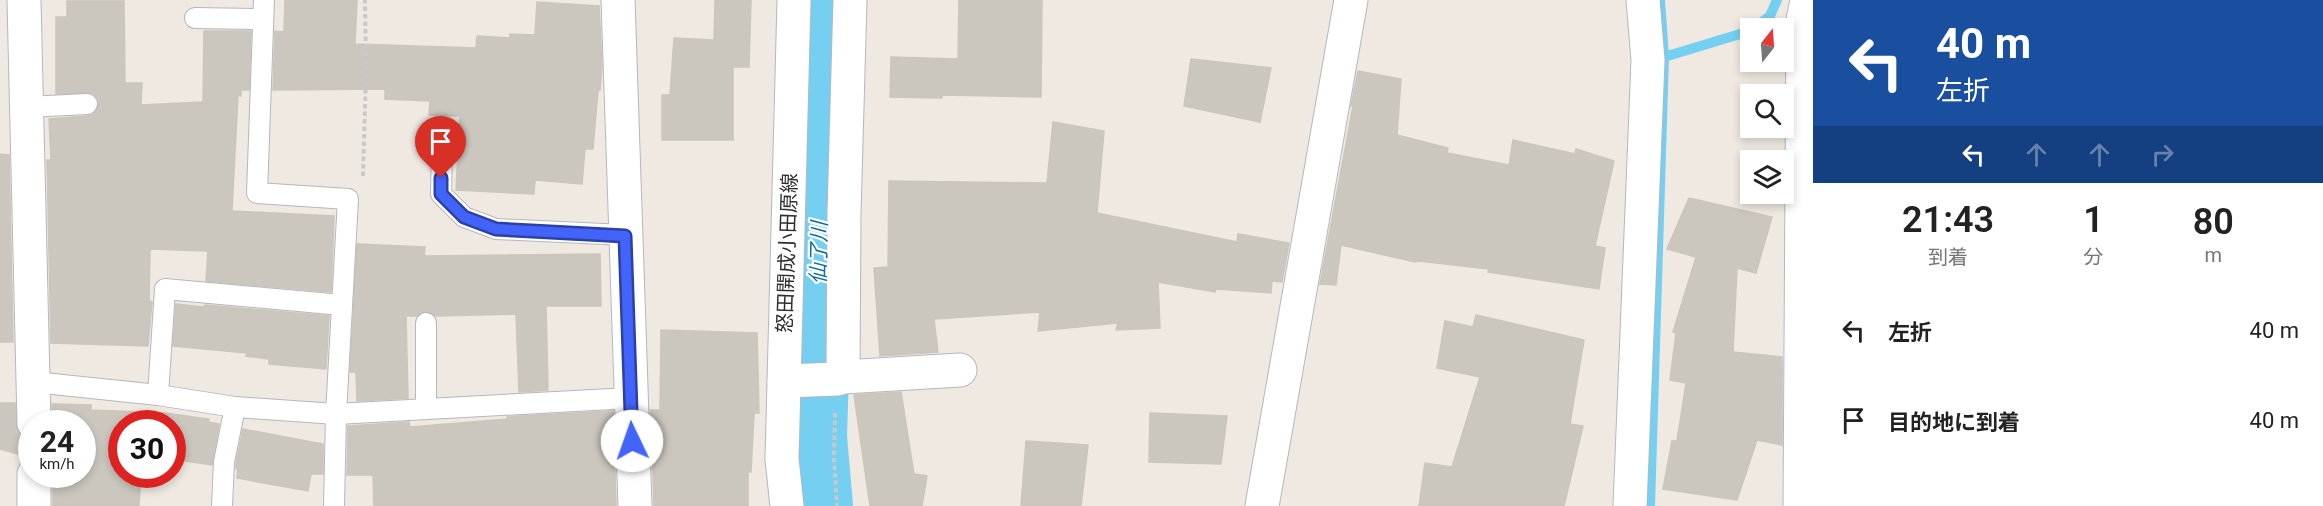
<!DOCTYPE html>
<html lang="ja">
<meta charset="utf-8">
<style>
body{margin:0;font-family:Roboto,"Noto Sans JP",sans-serif;background:#f2f2f2;color:#222;height:100vh;display:flex;flex-direction:column;font-size:22px;white-space:nowrap}
*{box-sizing:border-box;margin:0}
p{font-size:20px;color:#767676}
.icon{flex:none;width:33px;height:33px;fill:none;stroke:currentColor;stroke-width:2;stroke-linecap:round;stroke-linejoin:round}
.map{position:relative;flex:1;overflow:hidden}
.details{display:flex;flex-direction:column;background:#fff;width:510px}
.details>*{flex:none}
.top-card{background:#1a4fa0;color:#fff;overflow:hidden}
.needle{width:39px;rotate:17deg}
.buttons{position:absolute;left:1740px;top:18px;display:grid;gap:12px}
.buttons a{display:grid;place-items:center;width:54px;height:54px;border-radius:0px;background:#fff;box-shadow:0 3px 9px #0003;font-size:30px}
.speed{position:absolute;left:18px;top:410px;display:flex;gap:12px;font-size:30px;font-weight:700;text-align:center}
.speed>*{display:grid;place-content:center;width:78px;height:78px;border-radius:50%;background:#fff;box-shadow:0 3px 9px #0003;line-height:1}
.speed small{font-size:15px;font-weight:400}
.speed .limit{border:9px solid #d22;background:#fff;color:#111}
.pin{position:absolute;display:grid;place-items:center;width:51px;height:51px;color:#fff;margin:-62px -26px;border-radius:50% 50% 50% 0;rotate:-45deg;box-shadow:0 0 6px #0007}
.pin .icon{rotate:45deg}
.me{position:absolute;width:66px;margin:-33px;rotate:357deg;stroke-linejoin:round;filter:drop-shadow(0 0 4px #0008)}
.turn{display:flex;align-items:center;gap:21px;height:126px;padding:0 24px;font-size:27px}
.turn .icon{width:78px;height:78px;stroke-width:2.5}
.turn b{display:block;font-size:42px;line-height:51px}
.lanes{display:flex;align-items:center;height:57px;padding:0 24px;background:#0003;justify-content:center;gap:30px;direction:ltr}
.lanes .off{opacity:.35}
.eta{display:flex;justify-content:space-evenly;align-items:center;height:102px;text-align:center}
.eta b{font-size:36px;font-weight:600;line-height:42px}
ul{padding:0;list-style:none}
li{display:flex;align-items:center;gap:18px;height:90px;padding:0 24px}
li div{flex:1}
li b{display:block;font-size:22px}
li em{font-style:normal}
main{display:flex;flex:1;min-height:0}
.map>svg:first-child{display:block}
.lines{fill:none;stroke-linecap:round;stroke-linejoin:round}
.stream{stroke:#75cff0;stroke-width:10}
.river{stroke:#75cff0;stroke-width:64}
.building{fill:#cbc7bf;stroke:#cbc5ba;stroke-width:1.5}
.service-casing{stroke:#b4b7c1;stroke-width:22}
.minor-casing{stroke:#b4b7c1;stroke-width:35}
.secondary-casing{stroke:#b4b7c1;stroke-width:35}
.path{stroke:#c9c9c9;stroke-width:4;stroke-dasharray:4.5 3;stroke-linecap:butt}
.service{stroke:#fff;stroke-width:20}
.minor{stroke:#fff;stroke-width:33}
.secondary{stroke:#fff;stroke-width:33}
.route-casing{stroke:#2b41a3;stroke-width:15}
.route{stroke:#4264fb;stroke-width:10}
.labels{text-anchor:middle;dominant-baseline:central;stroke-width:4.5;stroke-linejoin:round;paint-order:stroke}
.street-label{font-size:20px;fill:#2e2e2e;stroke:#fff}
.water-label{font-size:21px;font-style:italic;fill:#0d6fa3;stroke:#fff}
</style>
<main>
<div class="map">
<svg width="1813" height="506" viewBox="0 0 1813 506">
<rect width="100%" height="100%" fill="#efe9e1"/>
<g class="lines">
<!-- stream -->
<g class="stream">
<path d="M 1754,28 L 1770,16 L 1777,0"/>
<path d="M 1664,57 L 1750,31"/>
<path d="M 1650,506 L 1664,57 L 1660,0"/>
</g>
<!-- river -->
<path class="river" d="M 821,506 L 815,437 L 821,242 L 823,0"/>
</g>
<!-- building -->
<g class="building">
<path d="M 285,0 L 357,0 L 355,44 L 476,48 L 477,36 L 510,38 L 510,34 L 535,35 L 537,2 L 599,6 L 602,67 L 600,90 L 598,90 L 593,149 L 585,149 L 582,184 L 535,180 L 534,194 L 456,190 L 460,116 L 429,115 L 430,101 L 385,99 L 385,89 L 273,90 L 275,31 L 284,32 Z"/>
<path d="M 715,0 L 751,0 L 749,67 L 733,67 L 733,140 L 662,140 L 662,95 L 670,95 L 674,38 L 714,40 Z"/>
<path d="M 959,0 L 1042,0 L 1041,97 L 942,95 L 942,98 L 890,97 L 891,57 L 958,59 Z"/>
<path d="M 67,1 L 124,1 L 125,83 L 142,83 L 141,105 L 203,102 L 204,31 L 251,31 L 249,90 L 241,90 L 241,96 L 238,95 L 232,211 L 334,216 L 331,292 L 206,281 L 208,251 L 150,249 L 149,301 L 152,302 L 148,346 L 51,343 L 47,160 L 51,160 L 49,119 L 88,116 L 94,114 L 99,104 L 97,97 L 92,93 L 56,94 L 56,17 L 67,17 Z"/>
<path d="M 1191,59 L 1271,68 L 1260,122 L 1184,106 Z"/>
<path d="M 1358,71 L 1401,79 L 1397,135 L 1448,148 L 1447,153 L 1509,165 L 1513,140 L 1575,154 L 1576,149 L 1614,161 L 1595,246 L 1605,248 L 1599,289 L 1488,272 L 1489,269 L 1419,261 L 1415,262 L 1341,245 L 1336,285 L 1320,284 L 1353,106 L 1351,106 Z"/>
<path d="M 1053,122 L 1104,131 L 1097,213 L 1237,242 L 1238,234 L 1289,243 L 1282,282 L 1272,281 L 1271,293 L 1216,289 L 1215,292 L 1158,282 L 1160,328 L 1116,330 L 1118,323 L 1038,331 L 1040,312 L 934,319 L 938,352 L 880,356 L 874,268 L 888,267 L 889,181 L 1047,183 Z"/>
<path d="M 0,154 L 9,155 L 13,342 L 0,342 Z"/>
<path d="M 1689,198 L 1772,217 L 1756,273 L 1737,268 L 1733,352 L 1782,357 L 1782,445 L 1757,440 L 1737,500 L 1663,489 L 1672,441 L 1677,441 L 1686,383 L 1670,380 L 1676,333 L 1673,332 L 1696,257 L 1667,249 Z"/>
<path d="M 357,244 L 425,247 L 424,256 L 600,254 L 601,306 L 546,306 L 548,390 L 519,392 L 516,314 L 435,316 L 425,311 L 417,316 L 406,316 L 408,398 L 357,401 L 356,372 L 350,372 Z"/>
<path d="M 176,304 L 204,307 L 205,305 L 329,316 L 326,369 L 269,364 L 269,359 L 246,356 L 247,353 L 173,346 Z"/>
<path d="M 1476,315 L 1584,340 L 1570,424 L 1583,426 L 1564,506 L 1419,506 L 1425,463 L 1452,467 L 1480,377 L 1437,368 L 1445,321 L 1473,327 Z"/>
<path d="M 661,330 L 757,333 L 759,413 L 754,413 L 751,472 L 748,472 L 748,506 L 654,506 L 651,410 L 660,410 Z"/>
<path d="M 901,392 L 914,474 L 927,476 L 922,506 L 870,506 L 854,395 Z"/>
<path d="M 0,403 L 15,403 L 18,432 L 25,439 L 32,441 L 32,456 L 28,457 L 0,449 Z"/>
<path d="M 52,404 L 91,405 L 91,410 L 165,413 L 209,419 L 208,422 L 219,424 L 212,465 L 172,459 L 172,423 L 122,423 L 122,474 L 141,474 L 139,506 L 53,506 L 53,474 L 82,474 L 82,423 L 53,423 Z"/>
<path d="M 613,411 L 616,506 L 374,506 L 373,475 L 347,475 L 348,426 L 409,422 L 410,427 L 508,419 L 507,417 L 520,416 Z"/>
<path d="M 1150,413 L 1227,416 L 1221,464 L 1149,462 Z"/>
<path d="M 243,429 L 323,444 L 323,474 L 311,474 L 308,491 L 237,478 L 238,469 L 236,469 L 236,463 Z"/>
<path d="M 1026,441 L 1088,445 L 1081,506 L 1021,506 Z"/>
</g>
<g class="lines">
<defs>
<g id="service">
<path d="M 264,0 L 257,193 L 348,199 L 336,414 L 334,506"/>
<path d="M 195,18 L 263,19"/>
<path d="M 28,107 L 87,104"/>
<path d="M 442,146 L 441,194 L 464,217 L 496,229 L 625,235"/>
<path d="M 34,382 L 158,395 L 235,407 L 336,414 L 630,398"/>
<path d="M 158,395 L 165,289 L 342,305"/>
<path d="M 426,409 L 426,323"/>
<path d="M 222,506 L 224,462 L 235,407"/>
</g>
<g id="minor">
<path d="M 24,0 L 34,423"/>
<path d="M 618,0 L 635,506"/>
<path d="M 850,0 L 844,214 L 843,377 L 960,370"/>
<path d="M 784,381 L 838,379 L 843,377"/>
<path d="M 34,474 L 34,506"/>
<path d="M 1262,506 L 1351,0"/>
<path d="M 1630,506 L 1648,60 L 1643,0"/>
<path d="M 1800,506 L 1803,20 L 1807,0"/>
</g>
<path id="secondary" d="M 787,506 L 782,459 L 794,0"/>
</defs>
<!-- service casing -->
<use href="#service" class="service-casing"/>
<!-- minor casing -->
<use href="#minor" class="minor-casing"/>
<!-- secondary casing -->
<use href="#secondary" class="secondary-casing"/>
<!-- path -->
<g class="path">
<path d="M 363,176 L 366,75 L 365,0"/>
<path d="M 835,413 L 834,459 L 837,506"/>
</g>
<!-- service -->
<use href="#service" class="service"/>
<!-- minor -->
<use href="#minor" class="minor"/>
<!-- secondary -->
<use href="#secondary" class="secondary"/>
</g>
<g class="lines">
<defs>
<path id="route" d="M 441,178 L 441,194 L 464,217 L 496,229 L 625,236 L 632,441"/>
</defs>
<!-- route casing -->
<use href="#route" class="route-casing"/>
<!-- route -->
<use href="#route" class="route"/>
</g>
<g class="labels">
<!-- street labels -->
<g class="street-label">
<text transform="translate(787 253) rotate(-88)">怒田開成小田原線</text>
</g>
<!-- water labels -->
<g class="water-label">
<text transform="translate(819 253) rotate(-89)">仙了川</text>
</g>
</g>
</svg>
<div class="buttons">
<a><svg class="needle" viewBox="-14 -14 28 28"><path d="M0-13l5 13h-10z" fill="#e53935"/><path d="M0 13l5-13h-10z" fill="#767676"/></svg></a>
<a><svg class="icon" aria-label="search" viewBox="0 0 24 24"><circle cx="10" cy="10" r="6"/><path d="M15 15l6 6"/></svg></a>
<a><svg class="icon" aria-label="layers" viewBox="0 0 24 24"><path d="M12 4l9 5-9 5-9-5zM3 14l9 5 9-5"/></svg></a>
</div>
<div class="speed"><div>24<small>km/h</small></div><div class="limit">30</div></div>
<div class="pin" style="left:441px;top:178px;background:#d93025"><svg class="icon" aria-label="arrive" viewBox="0 0 24 24"><path d="M6 21V4h12l-3 4 3 4H6"/></svg></div>
<svg class="me" style="left:632px;top:441px" viewBox="-20 -20 40 40"><circle r="19" fill="#fff"/><path d="M0-13L10 11 0 6-10 11z" fill="#4264fb"/></svg>
</div>
<section class="details">
<div class="top-card">
<div class="turn"><svg class="icon" aria-label="left" viewBox="0 0 24 24"><path d="M17 20v-9H6M10 6l-5 5 5 5"/></svg><div><b>40 m</b>左折</div></div>
<div class="lanes"><svg class="icon" aria-label="left" viewBox="0 0 24 24"><path d="M17 20v-9H6M10 6l-5 5 5 5"/></svg><svg class="icon off" aria-label="ahead" viewBox="0 0 24 24"><path d="M12 20V5M6 11l6-6 6 6"/></svg><svg class="icon off" aria-label="ahead" viewBox="0 0 24 24"><path d="M12 20V5M6 11l6-6 6 6"/></svg><svg class="icon off" aria-label="right" viewBox="0 0 24 24"><path d="M7 20v-9h11M14 6l5 5-5 5"/></svg></div>
</div>
<div class="eta">
<div><b>21:43</b><p>到着</p></div>
<div><b>1</b><p>分</p></div>
<div><b>80</b><p>m</p></div>
</div>
<ul>
<li><svg class="icon" aria-label="left" viewBox="0 0 24 24"><path d="M17 20v-9H6M10 6l-5 5 5 5"/></svg><div><b>左折</b></div><em>40 m</em></li>
<li><svg class="icon" aria-label="arrive" viewBox="0 0 24 24"><path d="M6 21V4h12l-3 4 3 4H6"/></svg><div><b>目的地に到着</b></div><em>40 m</em></li>
</ul>
</section>
</main>
